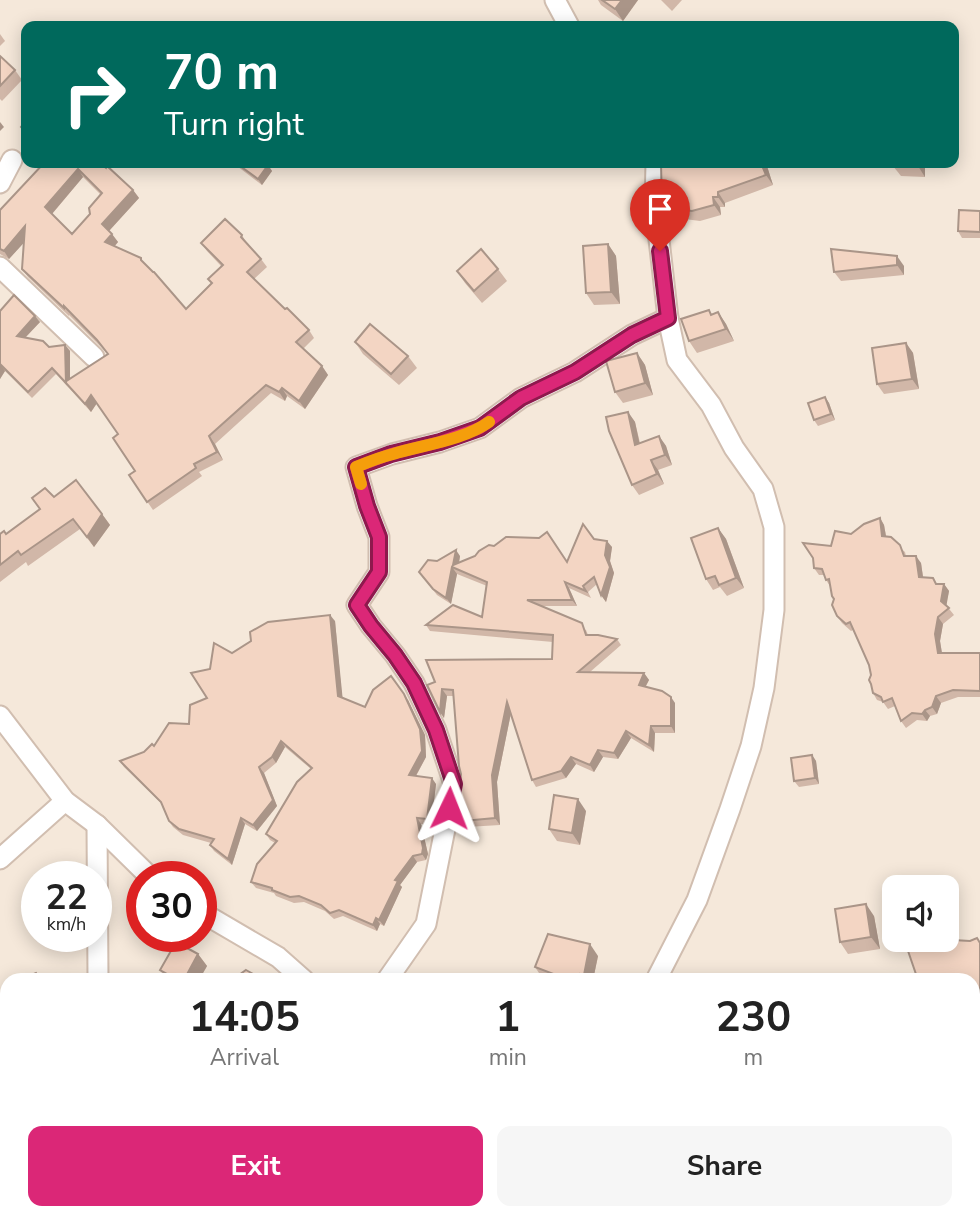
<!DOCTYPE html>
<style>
body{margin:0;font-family:"Nunito Sans",sans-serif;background:#f6f6f6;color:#222;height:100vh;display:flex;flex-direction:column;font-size:26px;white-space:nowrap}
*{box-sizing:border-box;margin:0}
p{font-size:23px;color:#767676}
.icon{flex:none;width:38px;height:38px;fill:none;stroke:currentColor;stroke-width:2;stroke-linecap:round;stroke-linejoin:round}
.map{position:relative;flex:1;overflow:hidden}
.details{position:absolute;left:0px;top:973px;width:980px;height:247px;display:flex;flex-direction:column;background:#fff;border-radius:21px 21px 0 0;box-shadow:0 4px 18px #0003}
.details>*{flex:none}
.guide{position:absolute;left:21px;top:21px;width:938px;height:147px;border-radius:14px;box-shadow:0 4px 18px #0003;background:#00695c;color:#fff;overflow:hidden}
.fabs{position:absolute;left:882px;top:875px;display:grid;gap:14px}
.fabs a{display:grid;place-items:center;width:77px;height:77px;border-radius:14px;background:#fff;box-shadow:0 4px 18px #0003;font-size:35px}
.speed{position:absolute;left:21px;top:861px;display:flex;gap:14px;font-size:35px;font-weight:700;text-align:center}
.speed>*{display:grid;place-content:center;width:91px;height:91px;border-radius:50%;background:#fff;box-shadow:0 4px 18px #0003;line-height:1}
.speed small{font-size:18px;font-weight:400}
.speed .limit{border:10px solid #d22;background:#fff;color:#111}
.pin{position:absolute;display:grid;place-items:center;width:60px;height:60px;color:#fff;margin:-72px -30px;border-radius:50% 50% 50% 0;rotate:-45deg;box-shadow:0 0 7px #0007}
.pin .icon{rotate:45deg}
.me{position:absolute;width:77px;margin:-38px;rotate:2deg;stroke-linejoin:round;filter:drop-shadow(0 0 5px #0008)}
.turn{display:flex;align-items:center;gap:24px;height:147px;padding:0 28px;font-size:32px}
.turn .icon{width:91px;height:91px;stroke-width:2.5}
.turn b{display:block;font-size:49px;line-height:60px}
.eta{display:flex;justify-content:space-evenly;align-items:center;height:119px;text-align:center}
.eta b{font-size:42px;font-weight:700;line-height:49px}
.primary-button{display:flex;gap:14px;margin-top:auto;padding:14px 28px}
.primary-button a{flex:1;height:80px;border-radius:14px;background:#db2777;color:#fff;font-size:28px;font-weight:700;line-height:80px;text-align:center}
.primary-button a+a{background:#f6f6f6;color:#222}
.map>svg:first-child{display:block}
.residential{fill:#f5e8da;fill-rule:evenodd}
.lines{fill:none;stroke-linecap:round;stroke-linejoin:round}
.street-casing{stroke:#d1beb0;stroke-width:23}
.path{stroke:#d9b8a5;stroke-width:4.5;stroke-dasharray:2 5;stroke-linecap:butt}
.street{stroke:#fff;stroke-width:19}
.wall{fill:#d1b7a8;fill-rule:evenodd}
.shaded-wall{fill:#aa9588}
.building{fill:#f3d5c3;stroke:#aa9588;stroke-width:2;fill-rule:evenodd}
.route-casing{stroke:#8e194d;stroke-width:18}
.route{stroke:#db2777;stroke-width:12}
.slow{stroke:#f59e0b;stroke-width:12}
</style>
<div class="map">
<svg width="980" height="1219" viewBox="0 0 980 1219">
<rect width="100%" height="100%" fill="#fdf6ec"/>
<!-- residential -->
<path class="residential" d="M 0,0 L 980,0 L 980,1219 L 0,1219 ZM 26,26 L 954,26 L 954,163 L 26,163 ZM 37,877 L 96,877 L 96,936 L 37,936 ZM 142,877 L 201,877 L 201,936 L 142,936 ZM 894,887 L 947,887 L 947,940 L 894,940 ZM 7,980 L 973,980 L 973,1213 L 7,1213 Z"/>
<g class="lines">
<defs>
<g id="street">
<path d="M 555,0 L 569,26"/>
<path d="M 0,183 L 12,160"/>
<path d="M 0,267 L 94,357"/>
<path d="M 0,716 L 65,801 L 97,825 L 150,877"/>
<path d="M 97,825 L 98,980"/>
<path d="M 0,859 L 65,801"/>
<path d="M 201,912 L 278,957 L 304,980"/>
<path d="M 387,980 L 426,924 L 454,784 L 436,730 L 414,683 L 395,655 L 371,626 L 357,605 L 379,572 L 379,537 L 367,506 L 356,467 L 392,454 L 440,442 L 480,428 L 521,398 L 575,372 L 632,335 L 668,318"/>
<path d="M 656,980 L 697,900 L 730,809 L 751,746 L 764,688 L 774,610 L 774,527 L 763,489 L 734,448 L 711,405 L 677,360 L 668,318 L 655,205 L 656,163"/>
<path d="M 569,1213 L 575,1219"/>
<path d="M 28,1219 L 32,1213"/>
</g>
</defs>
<!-- street casing -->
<use href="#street" class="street-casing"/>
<!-- path -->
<path class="path" d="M 973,1162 L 980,1162"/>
<!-- street -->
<use href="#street" class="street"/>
</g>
<!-- wall -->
<g class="wall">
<path d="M 598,0 L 638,0 L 623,21 L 601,5 Z"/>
<path d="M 661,0 L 682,0 L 672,11 Z"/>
<path d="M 0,34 L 5,41 L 0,46 Z"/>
<path d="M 0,56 L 15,70 L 22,80 L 2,101 L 0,99 Z"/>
<path d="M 44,163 L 100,163 L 133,190 L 139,198 L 109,231 L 118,242 L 115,246 L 147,266 L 186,309 L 211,283 L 208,279 L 221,266 L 207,251 L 201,243 L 242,235 L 247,244 L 261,259 L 267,267 L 254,279 L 285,309 L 309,330 L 314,338 L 303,349 L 322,366 L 328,375 L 305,409 L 287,396 L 285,401 L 271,393 L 215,444 L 223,460 L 199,472 L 202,476 L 153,510 L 129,475 L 135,471 L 118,434 L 97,403 L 91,412 L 56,374 L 32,398 L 5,371 L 0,379 L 0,311 L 40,322 L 25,338 L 49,347 L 65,345 L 70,351 L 70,379 L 108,354 L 69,315 L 69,316 L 28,277 L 22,269 L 24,242 L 9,259 L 0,254 L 0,210 ZM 83,177 L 101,195 L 90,214 L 72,234 L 52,214 Z"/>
<path d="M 233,163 L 266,163 L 272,171 L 262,185 Z"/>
<path d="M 661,163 L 766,163 L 773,185 L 725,203 L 725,207 L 720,207 L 721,215 L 700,221 L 669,217 L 662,207 Z"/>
<path d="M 925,163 L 925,177 L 901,176 L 893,166 Z"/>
<path d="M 980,211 L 980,238 L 962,238 L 958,231 Z"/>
<path d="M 608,244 L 616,256 L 620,304 L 594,305 L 586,293 Z"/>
<path d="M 831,249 L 904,266 L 904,275 L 841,281 L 834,272 Z"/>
<path d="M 498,269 L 507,281 L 482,303 L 465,283 L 457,271 Z"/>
<path d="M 709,310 L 712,314 L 718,312 L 726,324 L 734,341 L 697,353 L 689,341 Z"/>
<path d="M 355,342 L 408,356 L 417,368 L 399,385 L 363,354 Z"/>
<path d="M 906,343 L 913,353 L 919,389 L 884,394 L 877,384 Z"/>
<path d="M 637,353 L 645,365 L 653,395 L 623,403 L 615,392 Z"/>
<path d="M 825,397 L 829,403 L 835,420 L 818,426 L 814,420 Z"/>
<path d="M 628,412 L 635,422 L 640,443 L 659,436 L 666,446 L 672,465 L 658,470 L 664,484 L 639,495 L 632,485 Z"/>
<path d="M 54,497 L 102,514 L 110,525 L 94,547 L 80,529 L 28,566 L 26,562 L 0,582 L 0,534 L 6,534 L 40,510 L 32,498 Z"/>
<path d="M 880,518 L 884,525 L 886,536 L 905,552 L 906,556 L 921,563 L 923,577 L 936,584 L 944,584 L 949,591 L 946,605 L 954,615 L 943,624 L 940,641 L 942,653 L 980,653 L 980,697 L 958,697 L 941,703 L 937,714 L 930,716 L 927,721 L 917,720 L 906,728 L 901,721 L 895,706 L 888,709 L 883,702 L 877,700 L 873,693 L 869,665 L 853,630 L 851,631 L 842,623 L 837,616 L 830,586 L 826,580 L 825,575 L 819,575 L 814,568 L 831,546 Z"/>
<path d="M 718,528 L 726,539 L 744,588 L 727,596 L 720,587 L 713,590 L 706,579 Z"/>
<path d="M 594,539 L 612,547 L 610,561 L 614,573 L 606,602 L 601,595 L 597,584 L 588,592 L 591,598 L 569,588 L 577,606 L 542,606 L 586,630 L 588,635 L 617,639 L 621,645 L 590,672 L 644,673 L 649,680 L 646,686 L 675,703 L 675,733 L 655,733 L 654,752 L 631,738 L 618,759 L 603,757 L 594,772 L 576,764 L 566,778 L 536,787 L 532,780 L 511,713 L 497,782 L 500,825 L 467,827 L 463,821 L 461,774 L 453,696 L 447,696 L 444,718 L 440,712 L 427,685 L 552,659 L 553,642 L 430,631 L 426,625 L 482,617 L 487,586 L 457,574 L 451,604 L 437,595 L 419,572 L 437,561 L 460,556 L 459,562 L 567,562 Z"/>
<path d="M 335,621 L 342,697 L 365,707 L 408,700 L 425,735 L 426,757 L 416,776 L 436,784 L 431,825 L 421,824 L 428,854 L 426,860 L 417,862 L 400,885 L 402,887 L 384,926 L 380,924 L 377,931 L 343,916 L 334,919 L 325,911 L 304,902 L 294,903 L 276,896 L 274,893 L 256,888 L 251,882 L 275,843 L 270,840 L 266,834 L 311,769 L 285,747 L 276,763 L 264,773 L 277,806 L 257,831 L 245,824 L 232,865 L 214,851 L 210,845 L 211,843 L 183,835 L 173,827 L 169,821 L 163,805 L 124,767 L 120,761 L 144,752 L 189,724 L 207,698 L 210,669 L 232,653 Z"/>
<path d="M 812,755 L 816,761 L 819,784 L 799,787 L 794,781 Z"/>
<path d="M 586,811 L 580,845 L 557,841 L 549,829 Z"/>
<path d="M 874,916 L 880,949 L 848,954 L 840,942 Z"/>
<path d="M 953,940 L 980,942 L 980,1047 L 973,1042 L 973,980 L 941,943 Z"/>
<path d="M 198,954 L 207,966 L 199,980 L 167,980 L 160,970 Z"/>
<path d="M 598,956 L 593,980 L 546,980 L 543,979 L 535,967 Z"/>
<path d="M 173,1213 L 226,1213 L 233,1219 L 178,1219 Z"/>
<path d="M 339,1213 L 396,1213 L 390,1219 L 344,1219 Z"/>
</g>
<!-- shaded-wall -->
<g class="shaded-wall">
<path d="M 622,0 L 638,0 L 623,21 L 615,9 Z"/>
<path d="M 0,122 L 4,127 L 0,131 Z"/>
<path d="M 761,163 L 766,163 L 773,185 L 766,175 Z"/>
<path d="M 918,163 L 925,163 L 925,177 L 918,166 Z"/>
<path d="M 268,165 L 272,171 L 262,185 L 258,179 Z"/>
<path d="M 78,169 L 83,177 L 51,215 L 45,207 Z"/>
<path d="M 133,190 L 139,198 L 108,232 L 102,224 Z"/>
<path d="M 718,192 L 725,203 L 725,207 L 718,197 Z"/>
<path d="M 713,197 L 720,207 L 721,215 L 714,205 Z"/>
<path d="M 25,226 L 31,235 L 9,259 L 4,251 Z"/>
<path d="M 112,234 L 118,242 L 111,250 L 105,242 Z"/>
<path d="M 608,244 L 616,256 L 620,304 L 611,292 Z"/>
<path d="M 897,256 L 904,266 L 904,275 L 897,265 Z"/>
<path d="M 718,312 L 726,324 L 734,341 L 726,329 Z"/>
<path d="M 35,316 L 40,322 L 21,342 L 17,336 Z"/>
<path d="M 906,343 L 913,353 L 919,389 L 912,379 Z"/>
<path d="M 65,345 L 70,351 L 70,387 L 66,382 Z"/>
<path d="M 637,353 L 645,365 L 653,395 L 645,383 Z"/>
<path d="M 1,365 L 5,371 L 0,379 L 0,366 Z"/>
<path d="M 322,366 L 328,375 L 305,409 L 299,401 Z"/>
<path d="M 282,388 L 287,396 L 285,401 L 279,392 Z"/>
<path d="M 91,395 L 97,403 L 91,412 L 85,404 Z"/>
<path d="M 825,397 L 829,403 L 835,420 L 831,414 Z"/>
<path d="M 628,412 L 635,422 L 642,455 L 635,445 Z"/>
<path d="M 209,436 L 215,444 L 223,460 L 217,452 Z"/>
<path d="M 659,436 L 666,446 L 672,465 L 665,455 Z"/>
<path d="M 651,460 L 658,470 L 664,484 L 657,474 Z"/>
<path d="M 102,514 L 110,525 L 94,547 L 87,537 Z"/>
<path d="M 880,518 L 884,525 L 887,542 L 882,536 Z"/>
<path d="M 718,528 L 726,539 L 744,588 L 736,578 Z"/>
<path d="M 607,541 L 612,547 L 610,561 L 614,573 L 606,602 L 601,595 Z"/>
<path d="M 456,550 L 460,556 L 458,569 L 453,565 Z"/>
<path d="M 916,556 L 921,563 L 924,584 L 919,577 Z"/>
<path d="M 452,567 L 457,574 L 451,604 L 446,598 Z"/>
<path d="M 565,582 L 569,588 L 577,606 L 572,600 Z"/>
<path d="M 944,584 L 949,591 L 946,608 L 941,601 Z"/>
<path d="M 330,615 L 335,621 L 343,702 L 338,696 Z"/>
<path d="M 938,617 L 943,624 L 940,641 L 943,660 L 938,653 L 935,634 Z"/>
<path d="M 644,673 L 649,680 L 643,691 L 639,685 Z"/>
<path d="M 442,689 L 447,696 L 444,718 L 440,712 Z"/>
<path d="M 404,694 L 408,700 L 425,735 L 426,757 L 413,781 L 409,775 Z"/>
<path d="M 936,696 L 941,703 L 937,714 L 932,707 Z"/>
<path d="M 671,697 L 675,703 L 675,733 L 671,726 Z"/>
<path d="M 507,702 L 512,708 L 497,782 L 500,825 L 495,818 L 492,775 Z"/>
<path d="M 925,710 L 930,716 L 927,721 L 922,714 Z"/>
<path d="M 651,726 L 655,733 L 654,752 L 649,745 Z"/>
<path d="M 626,731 L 631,738 L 618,759 L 614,753 Z"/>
<path d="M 281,741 L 285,747 L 276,763 L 272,757 Z"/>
<path d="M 598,750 L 603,757 L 594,772 L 590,765 Z"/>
<path d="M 812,755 L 816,761 L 819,784 L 815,778 Z"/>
<path d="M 571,757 L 576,764 L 566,778 L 561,771 Z"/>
<path d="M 259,767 L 264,773 L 277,806 L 257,831 L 253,825 Z"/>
<path d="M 432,778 L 436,784 L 431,825 L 427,819 Z"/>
<path d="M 578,799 L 586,811 L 580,845 L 572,833 Z"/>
<path d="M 241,818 L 245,824 L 232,865 L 228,859 Z"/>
<path d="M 417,818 L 421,824 L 428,854 L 426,860 L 422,854 Z"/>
<path d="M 413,856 L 417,862 L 400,885 L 402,887 L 384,926 L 379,920 L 395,880 Z"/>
<path d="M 866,904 L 874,916 L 880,949 L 871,937 Z"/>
<path d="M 376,918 L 380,924 L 377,931 L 373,925 Z"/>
<path d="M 590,944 L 598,956 L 593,980 L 587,980 L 584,975 Z"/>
<path d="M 198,954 L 207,966 L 199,980 L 184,980 Z"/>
</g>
<!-- building -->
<g class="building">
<path d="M 602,0 L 622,0 L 615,9 Z"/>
<path d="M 0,56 L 15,70 L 0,86 Z"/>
<path d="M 26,121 L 26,132 L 21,127 Z"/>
<path d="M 44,163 L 100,163 L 106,168 L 107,166 L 133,190 L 102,224 L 112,234 L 105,242 L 141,258 L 141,260 L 153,272 L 154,272 L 186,309 L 212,283 L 208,279 L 223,265 L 201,243 L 225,219 L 242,235 L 241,237 L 261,259 L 247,272 L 285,309 L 287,308 L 309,330 L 296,342 L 322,366 L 299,401 L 282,388 L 279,392 L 266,385 L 209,436 L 217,452 L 194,464 L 196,468 L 147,502 L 129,475 L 135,471 L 113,438 L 118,434 L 91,395 L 85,404 L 65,382 L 108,354 L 97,340 L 64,306 L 64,308 L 22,269 L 25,226 L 4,251 L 0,249 L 0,210 ZM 78,169 L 102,193 L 89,208 L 90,214 L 72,234 L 45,207 Z"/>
<path d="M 236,163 L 266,163 L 268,165 L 258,179 Z"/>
<path d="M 661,163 L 761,163 L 766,175 L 718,192 L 718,197 L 713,197 L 714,205 L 692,211 L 662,207 Z"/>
<path d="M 894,163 L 918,163 L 918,166 L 893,166 Z"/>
<path d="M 959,210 L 980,211 L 980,232 L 958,231 Z"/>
<path d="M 608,244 L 611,292 L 586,293 L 583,246 Z"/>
<path d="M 481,249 L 498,269 L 474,291 L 457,271 Z"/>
<path d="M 831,249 L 897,256 L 897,265 L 834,272 Z"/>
<path d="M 14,295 L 35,316 L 17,336 L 43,341 L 49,347 L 65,345 L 66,383 L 52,368 L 28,392 L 1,365 L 0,366 L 0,311 Z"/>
<path d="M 709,310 L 711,315 L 718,312 L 726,329 L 689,341 L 681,319 Z"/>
<path d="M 370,324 L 408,356 L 391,374 L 355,342 Z"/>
<path d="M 906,343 L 912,379 L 877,384 L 872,348 Z"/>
<path d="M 637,353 L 645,383 L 615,392 L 606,361 Z"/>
<path d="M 825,397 L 831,414 L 814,420 L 808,403 Z"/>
<path d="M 628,412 L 635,445 L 659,436 L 665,455 L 651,460 L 657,474 L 632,485 L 609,431 L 606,417 Z"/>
<path d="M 76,480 L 102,514 L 87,537 L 73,519 L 21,555 L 18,551 L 0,565 L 0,534 L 4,531 L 6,534 L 40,509 L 32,498 L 45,488 L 54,497 Z"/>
<path d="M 880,518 L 882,536 L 891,537 L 900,545 L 904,556 L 916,556 L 919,577 L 933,578 L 936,584 L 944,584 L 941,601 L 949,608 L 938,617 L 935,634 L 938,653 L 980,653 L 980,691 L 953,690 L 936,696 L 932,707 L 925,710 L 922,714 L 912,713 L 901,721 L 892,698 L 883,702 L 881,697 L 873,693 L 871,684 L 869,680 L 871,675 L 869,665 L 850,622 L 846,624 L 837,616 L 832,605 L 834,599 L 832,596 L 829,579 L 826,580 L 822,569 L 814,568 L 813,558 L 803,543 L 831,546 L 835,531 L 851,534 L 864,524 Z"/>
<path d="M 583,524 L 594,539 L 607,541 L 605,555 L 610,567 L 601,595 L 594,577 L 583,586 L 586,591 L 565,582 L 572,600 L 527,600 L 582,623 L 586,635 L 598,635 L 617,639 L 578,672 L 644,673 L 639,685 L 662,691 L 671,697 L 671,726 L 651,726 L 649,745 L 626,731 L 614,753 L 598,750 L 590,765 L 571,757 L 561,771 L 532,780 L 507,702 L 492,775 L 495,818 L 463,821 L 460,786 L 461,774 L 459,766 L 453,690 L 442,689 L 440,712 L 427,685 L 435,682 L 426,660 L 552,659 L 553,635 L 426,625 L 453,605 L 482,617 L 487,582 L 452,567 L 446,598 L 433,589 L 419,572 L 428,560 L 437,561 L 456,550 L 453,565 L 475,556 L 479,551 L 489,545 L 494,546 L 506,537 L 539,538 L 547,532 L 567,562 Z"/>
<path d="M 718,528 L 736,578 L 719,585 L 715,576 L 706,579 L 691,538 Z"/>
<path d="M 330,615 L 338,696 L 365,707 L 373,690 L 391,676 L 404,694 L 420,729 L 422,751 L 409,775 L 432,778 L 427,819 L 417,818 L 423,848 L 422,854 L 413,856 L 395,880 L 398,881 L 379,920 L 376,918 L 373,925 L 339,910 L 330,913 L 321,905 L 299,896 L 290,897 L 272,890 L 272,888 L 251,882 L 257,864 L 277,841 L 266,834 L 297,782 L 312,768 L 281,741 L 272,757 L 259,767 L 273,800 L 253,825 L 241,818 L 228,859 L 210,845 L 214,839 L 179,829 L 169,821 L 161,802 L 120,761 L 144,752 L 152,744 L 154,746 L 169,723 L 189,724 L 190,705 L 207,698 L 191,673 L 210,669 L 214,643 L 232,653 L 251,641 L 250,632 L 268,622 Z"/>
<path d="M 812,755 L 815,778 L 794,781 L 791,758 Z"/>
<path d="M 554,795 L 578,799 L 572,833 L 549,829 Z"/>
<path d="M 866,904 L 871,937 L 840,942 L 835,909 Z"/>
<path d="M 548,934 L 590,944 L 584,975 L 580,974 L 578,980 L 569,980 L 535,967 Z"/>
<path d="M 950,937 L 953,940 L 970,941 L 977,938 L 980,943 L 980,1039 L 978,1041 L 973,1038 L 973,980 L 918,980 L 907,948 L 923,943 L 934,941 L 941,943 Z"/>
<path d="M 176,942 L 198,954 L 184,980 L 178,980 L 160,970 Z"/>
<path d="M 246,970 L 264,980 L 232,980 Z"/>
<path d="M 36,973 L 40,980 L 20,980 Z"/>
<path d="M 176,1213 L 226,1213 L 233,1219 L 183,1219 Z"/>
<path d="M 341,1213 L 376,1213 L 370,1219 L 347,1219 Z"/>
</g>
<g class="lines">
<defs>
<path id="route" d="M 449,808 L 454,784 L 436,730 L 414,683 L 395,655 L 371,626 L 357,605 L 379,572 L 379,537 L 367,506 L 356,467 L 391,454 L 440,442 L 480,428 L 521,398 L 575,372 L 632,335 L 668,318 L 660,251"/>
</defs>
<!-- route casing -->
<use href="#route" class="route-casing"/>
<!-- route -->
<use href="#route" class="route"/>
<!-- slow -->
<path class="slow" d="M 361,484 L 356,467 C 368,462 381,457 393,454 C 423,445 464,440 489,422"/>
</g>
</svg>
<div class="fabs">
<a><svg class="icon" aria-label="sound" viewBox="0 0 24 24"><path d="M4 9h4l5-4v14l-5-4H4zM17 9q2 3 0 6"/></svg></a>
</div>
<div class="speed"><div>22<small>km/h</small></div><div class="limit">30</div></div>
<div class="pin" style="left:660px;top:251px;background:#d93025"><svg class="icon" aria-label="arrive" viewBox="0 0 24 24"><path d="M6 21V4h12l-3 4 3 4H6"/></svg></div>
<svg class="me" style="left:449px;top:808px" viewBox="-20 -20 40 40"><path d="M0-17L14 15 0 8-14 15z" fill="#db2777" stroke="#fff" stroke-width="4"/></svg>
<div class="guide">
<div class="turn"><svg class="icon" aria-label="right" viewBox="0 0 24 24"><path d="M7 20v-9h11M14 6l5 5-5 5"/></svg><div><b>70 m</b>Turn right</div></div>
</div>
<section class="details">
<div class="eta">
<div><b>14:05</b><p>Arrival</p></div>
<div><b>1</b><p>min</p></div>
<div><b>230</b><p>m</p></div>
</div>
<div class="primary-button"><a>Exit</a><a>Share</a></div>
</section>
</div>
